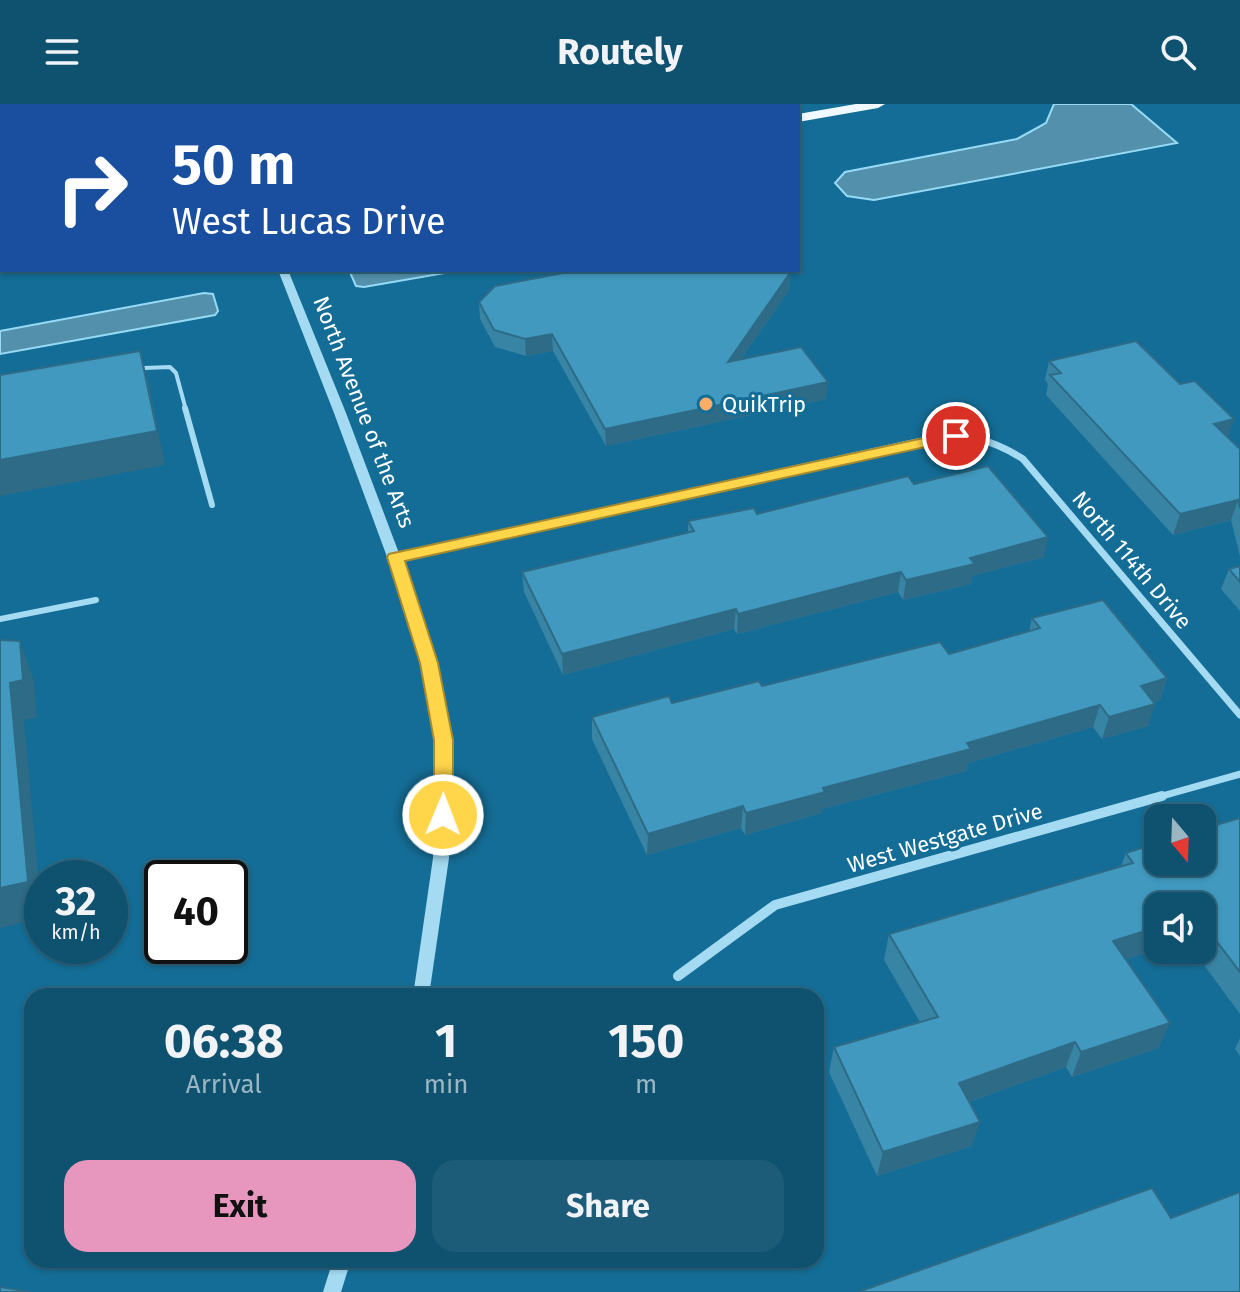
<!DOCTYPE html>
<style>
body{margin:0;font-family:"Fira Sans",sans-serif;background:#1d5c78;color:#f1f3f6;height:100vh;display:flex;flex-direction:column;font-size:30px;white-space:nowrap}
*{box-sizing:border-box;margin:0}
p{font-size:26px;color:#9bb6c3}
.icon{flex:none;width:44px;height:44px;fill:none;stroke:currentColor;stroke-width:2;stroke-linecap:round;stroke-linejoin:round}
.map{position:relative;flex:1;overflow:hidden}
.details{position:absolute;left:24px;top:884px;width:800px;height:280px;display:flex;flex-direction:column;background:#0f5270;border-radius:24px;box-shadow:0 2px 6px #0004,0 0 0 2px #2f6983}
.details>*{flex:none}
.top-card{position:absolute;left:0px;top:0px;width:800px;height:168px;box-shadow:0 2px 6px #0004,0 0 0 2px #2f6983;background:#1a4fa0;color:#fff;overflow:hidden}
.needle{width:52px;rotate:161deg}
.buttons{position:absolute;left:1144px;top:700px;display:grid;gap:16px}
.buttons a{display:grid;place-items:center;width:72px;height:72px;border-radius:16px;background:#0f5270;box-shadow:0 2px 6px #0004,0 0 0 2px #2f6983;font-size:40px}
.speed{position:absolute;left:24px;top:756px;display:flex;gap:16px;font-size:40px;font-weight:700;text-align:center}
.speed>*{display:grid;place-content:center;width:104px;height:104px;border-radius:50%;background:#0f5270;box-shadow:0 2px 6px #0004,0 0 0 2px #2f6983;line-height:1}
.speed small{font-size:20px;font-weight:400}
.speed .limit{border:4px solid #111;border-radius:12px;background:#fff;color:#111}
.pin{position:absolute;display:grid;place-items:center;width:68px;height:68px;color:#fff;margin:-34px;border:4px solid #fff;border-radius:50%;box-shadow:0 2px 8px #0007}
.me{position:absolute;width:88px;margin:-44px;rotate:1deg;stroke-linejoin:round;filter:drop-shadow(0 0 6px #0008)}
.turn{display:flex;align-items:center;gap:28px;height:168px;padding:0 40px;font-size:36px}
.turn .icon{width:104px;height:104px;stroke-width:2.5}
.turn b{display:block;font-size:56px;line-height:68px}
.eta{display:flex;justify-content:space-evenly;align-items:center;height:136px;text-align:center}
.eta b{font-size:48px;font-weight:700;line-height:56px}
.cta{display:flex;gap:16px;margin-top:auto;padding:16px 40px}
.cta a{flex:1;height:92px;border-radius:24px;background:#e797bd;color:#111;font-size:32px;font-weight:700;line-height:92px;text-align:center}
.cta a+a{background:#1d5c78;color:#f1f3f6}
header{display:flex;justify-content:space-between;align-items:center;height:104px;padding:0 40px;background:#0f5270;font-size:36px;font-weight:700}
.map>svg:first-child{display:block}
.water{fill:#5290ab;stroke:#96daf5;stroke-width:2}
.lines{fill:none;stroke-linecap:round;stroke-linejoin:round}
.service-far1{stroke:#a4dbf2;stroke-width:4}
.service{stroke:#a4dbf2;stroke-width:6}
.minor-far1{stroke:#a4dbf2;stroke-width:7}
.minor{stroke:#a4dbf2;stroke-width:10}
.tertiary{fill:#a4dbf2;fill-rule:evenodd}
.primary{fill:#eff9ff;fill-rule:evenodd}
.wall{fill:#3884a4}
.shaded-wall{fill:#2e6b86}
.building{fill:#4199bf;stroke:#2e6b86;stroke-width:2}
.route{fill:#ffd54a;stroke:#a68a30;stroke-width:2}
.poi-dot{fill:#ffac65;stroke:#146d96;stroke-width:3}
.labels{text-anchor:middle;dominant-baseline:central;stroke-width:6;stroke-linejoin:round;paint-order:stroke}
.poi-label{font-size:22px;fill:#fff;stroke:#146d96;text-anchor:start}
.street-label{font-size:22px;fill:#fff;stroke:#146d96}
</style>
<header><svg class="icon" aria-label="menu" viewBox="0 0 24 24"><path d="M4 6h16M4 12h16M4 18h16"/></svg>Routely<svg class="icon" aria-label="search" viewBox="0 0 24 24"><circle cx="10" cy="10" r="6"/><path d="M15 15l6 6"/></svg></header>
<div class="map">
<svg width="1240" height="1188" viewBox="0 0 1240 1188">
<rect width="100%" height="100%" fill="#146d96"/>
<!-- water -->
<g class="water">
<path d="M 1054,0 L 1131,0 L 1177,39 L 874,96 L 847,92 L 835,79 L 845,68 L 1017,35 L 1046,19 Z"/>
<path d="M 349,166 L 462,166 L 364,183 L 356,182 Z"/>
<path d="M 204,189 L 213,190 L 218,207 L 215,211 L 0,250 L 0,227 Z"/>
</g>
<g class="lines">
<!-- service-far1 -->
<path class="service-far1" d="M 144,264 L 170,263 L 176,269 L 186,306"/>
<!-- service -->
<g class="service">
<path d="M 185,304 L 212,401"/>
<path d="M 0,515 L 96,496"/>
</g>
<!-- minor-far1 -->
<g class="minor-far1">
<path d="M 395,453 L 931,335 C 968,330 992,335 1023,355 L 1240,611"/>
<path d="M 1155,694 L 1240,670"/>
</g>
<!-- minor -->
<path class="minor" d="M 678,872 L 775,801 L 1162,692"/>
<!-- tertiary -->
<g class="tertiary">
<path d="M 278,166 L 288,166 L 346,309 L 425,518 L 450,636 L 449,754 L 429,892 L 413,892 L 433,754 L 436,636 L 411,518 L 334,309 Z"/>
<path d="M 333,1156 L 351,1156 L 341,1188 L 323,1188 Z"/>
</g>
<!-- primary -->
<g class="primary">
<path d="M 609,0 L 633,0 L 607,2 Z"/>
<path d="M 856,0 L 885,0 L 878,4 L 798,18 L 798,10 Z"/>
<rect x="0" y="98" width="2" height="8"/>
<rect x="0" y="145" width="2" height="8"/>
</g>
</g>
<!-- wall -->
<g class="wall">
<path d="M 790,169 L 789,186 L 741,255 L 826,295 L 606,342 L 553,247 L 526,252 L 495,243 L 480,215 L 479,198 Z"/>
<path d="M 1049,257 L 1228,333 L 1240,345 L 1240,452 L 1231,416 L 1173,431 L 1046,291 L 1048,280 L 1045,276 Z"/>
<path d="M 914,380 L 1044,453 L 972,472 L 971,480 L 903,496 L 898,488 L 737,530 L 734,525 L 563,571 L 524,488 L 522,468 L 688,429 L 688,417 L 757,410 Z"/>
<path d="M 1240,462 L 1240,507 L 1221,485 L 1229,465 Z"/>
<path d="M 1032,514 L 1167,574 L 1160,596 L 1154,598 L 1148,622 L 1102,635 L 1093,623 L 968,659 L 966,667 L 822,705 L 822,709 L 745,731 L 741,724 L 647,751 L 592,635 L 592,613 L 949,550 L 1029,528 Z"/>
<path d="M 1240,714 L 1240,910 L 1193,846 L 1202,846 L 1202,802 L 1158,802 L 1158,845 L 1126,855 L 1159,944 L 1072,973 L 1066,963 L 969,998 L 972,1042 L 877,1072 L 829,968 L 834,943 L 920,918 L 884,856 L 889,830 L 1121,762 L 1126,749 Z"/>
<path d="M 1240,934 L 1240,952 L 1235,945 Z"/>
</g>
<!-- shaded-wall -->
<g class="shaded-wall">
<path d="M 790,169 L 789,186 L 727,275 L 728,258 Z"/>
<path d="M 552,230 L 553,247 L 526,252 L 525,235 Z"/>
<path d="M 140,247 L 149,281 L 165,361 L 0,392 L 0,356 Z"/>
<path d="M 828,278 L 826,295 L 606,342 L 605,325 Z"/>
<path d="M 1234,315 L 1227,335 L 1214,320 Z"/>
<path d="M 1238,396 L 1231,416 L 1173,431 L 1180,410 Z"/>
<path d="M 1048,433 L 1044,453 L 972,472 L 971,480 L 903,496 L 906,476 L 970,454 Z"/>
<path d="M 901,468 L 898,488 L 737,530 L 738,510 Z"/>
<path d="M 736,505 L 734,525 L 563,571 L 562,550 Z"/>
<path d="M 20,537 L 33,574 L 37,613 L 24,616 L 42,814 L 0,824 L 0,784 L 10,579 Z"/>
<path d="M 1167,574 L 1160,596 L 1133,604 L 1141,582 Z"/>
<path d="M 1155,600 L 1148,622 L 1102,635 L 1109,613 Z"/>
<path d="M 1100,601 L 1093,623 L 968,659 L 966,667 L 822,705 L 822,709 L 745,731 L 746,709 L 823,684 L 967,639 Z"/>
<path d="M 743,702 L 741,724 L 647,751 L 648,730 Z"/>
<path d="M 1158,823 L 1158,845 L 1104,862 L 1113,837 Z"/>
<path d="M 1170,919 L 1159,944 L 1072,973 L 1081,948 Z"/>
<path d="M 1075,938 L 1066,963 L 952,1004 L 959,979 Z"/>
<path d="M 980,1018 L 972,1042 L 877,1072 L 883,1048 Z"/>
</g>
<!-- building -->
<g class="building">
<path d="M 0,0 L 101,0 L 102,2 L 2,2 L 2,23 L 0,23 Z"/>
<path d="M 579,166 L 788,166 L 790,169 L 728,258 L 801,243 L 828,278 L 605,325 L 552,230 L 525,235 L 494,226 L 479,198 L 495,182 Z"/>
<path d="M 1136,237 L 1180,280 L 1195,277 L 1234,315 L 1214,320 L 1240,345 L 1240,404 L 1238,396 L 1180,410 L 1050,271 L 1061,269 L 1049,257 Z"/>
<path d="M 140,247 L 157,327 L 0,356 L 0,271 Z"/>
<path d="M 988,362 L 1048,433 L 970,454 L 975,460 L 906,476 L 901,468 L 738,510 L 736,505 L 562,550 L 522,468 L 694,427 L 688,417 L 754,404 L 757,410 L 908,372 L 914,380 Z"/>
<path d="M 1240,462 L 1240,478 L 1229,465 Z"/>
<path d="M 1103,496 L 1167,574 L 1141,582 L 1155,600 L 1109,613 L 1100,601 L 967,639 L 971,645 L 823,684 L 825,688 L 746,709 L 743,702 L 648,730 L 592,613 L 669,592 L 672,599 L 759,577 L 762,582 L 940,538 L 949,550 L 1040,524 L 1032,514 Z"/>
<path d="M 0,536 L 20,537 L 23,576 L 10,579 L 28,778 L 0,784 Z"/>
<path d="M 1240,714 L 1240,868 L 1202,818 L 1202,802 L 1158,802 L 1158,823 L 1113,837 L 1170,919 L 1081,948 L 1075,938 L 959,979 L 980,1018 L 883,1048 L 834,943 L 938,913 L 889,830 L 1133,759 L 1126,749 L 1158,739 L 1158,758 L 1202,758 L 1202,725 Z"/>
<path d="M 1152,1084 L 1171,1114 L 1240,1088 L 1240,1188 L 858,1188 Z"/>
<path d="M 0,1183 L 30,1188 L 0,1188 Z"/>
</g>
<!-- route -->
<path class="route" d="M 956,327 L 962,328 L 962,335 L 405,457 L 438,559 L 453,636 L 453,711 L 450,716 L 437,716 L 434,711 L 434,636 L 420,559 L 387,453 L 389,450 Z"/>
<!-- markers -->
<circle class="poi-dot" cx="706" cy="300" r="8"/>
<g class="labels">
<!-- poi labels -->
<g class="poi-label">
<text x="722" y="300">QuikTrip</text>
</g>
<!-- street labels -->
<g class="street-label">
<text transform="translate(364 308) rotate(69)">North Avenue of the Arts</text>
<text transform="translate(1132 456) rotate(50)">North 114th Drive</text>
<text transform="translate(945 734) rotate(-16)">West Westgate Drive</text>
</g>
</g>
</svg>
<div class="buttons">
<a><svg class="needle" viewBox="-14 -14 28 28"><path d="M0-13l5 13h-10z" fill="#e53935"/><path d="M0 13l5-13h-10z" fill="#9bb6c3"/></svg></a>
<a><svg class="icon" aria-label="sound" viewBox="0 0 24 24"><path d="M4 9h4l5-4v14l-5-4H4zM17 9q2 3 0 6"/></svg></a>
</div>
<div class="speed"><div>32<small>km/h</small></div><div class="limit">40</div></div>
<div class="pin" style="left:956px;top:332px;background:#d93025"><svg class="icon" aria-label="arrive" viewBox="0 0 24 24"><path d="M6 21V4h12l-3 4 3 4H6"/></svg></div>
<svg class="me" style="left:443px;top:711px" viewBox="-20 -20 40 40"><circle r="17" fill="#ffd54a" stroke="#fff" stroke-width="3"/><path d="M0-11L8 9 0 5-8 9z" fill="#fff"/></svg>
<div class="top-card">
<div class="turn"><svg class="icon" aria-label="right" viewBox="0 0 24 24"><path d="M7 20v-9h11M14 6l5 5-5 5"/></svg><div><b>50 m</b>West Lucas Drive</div></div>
</div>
<section class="details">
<div class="eta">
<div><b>06:38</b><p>Arrival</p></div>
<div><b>1</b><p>min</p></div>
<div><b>150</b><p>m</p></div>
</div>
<div class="cta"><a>Exit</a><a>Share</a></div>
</section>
</div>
